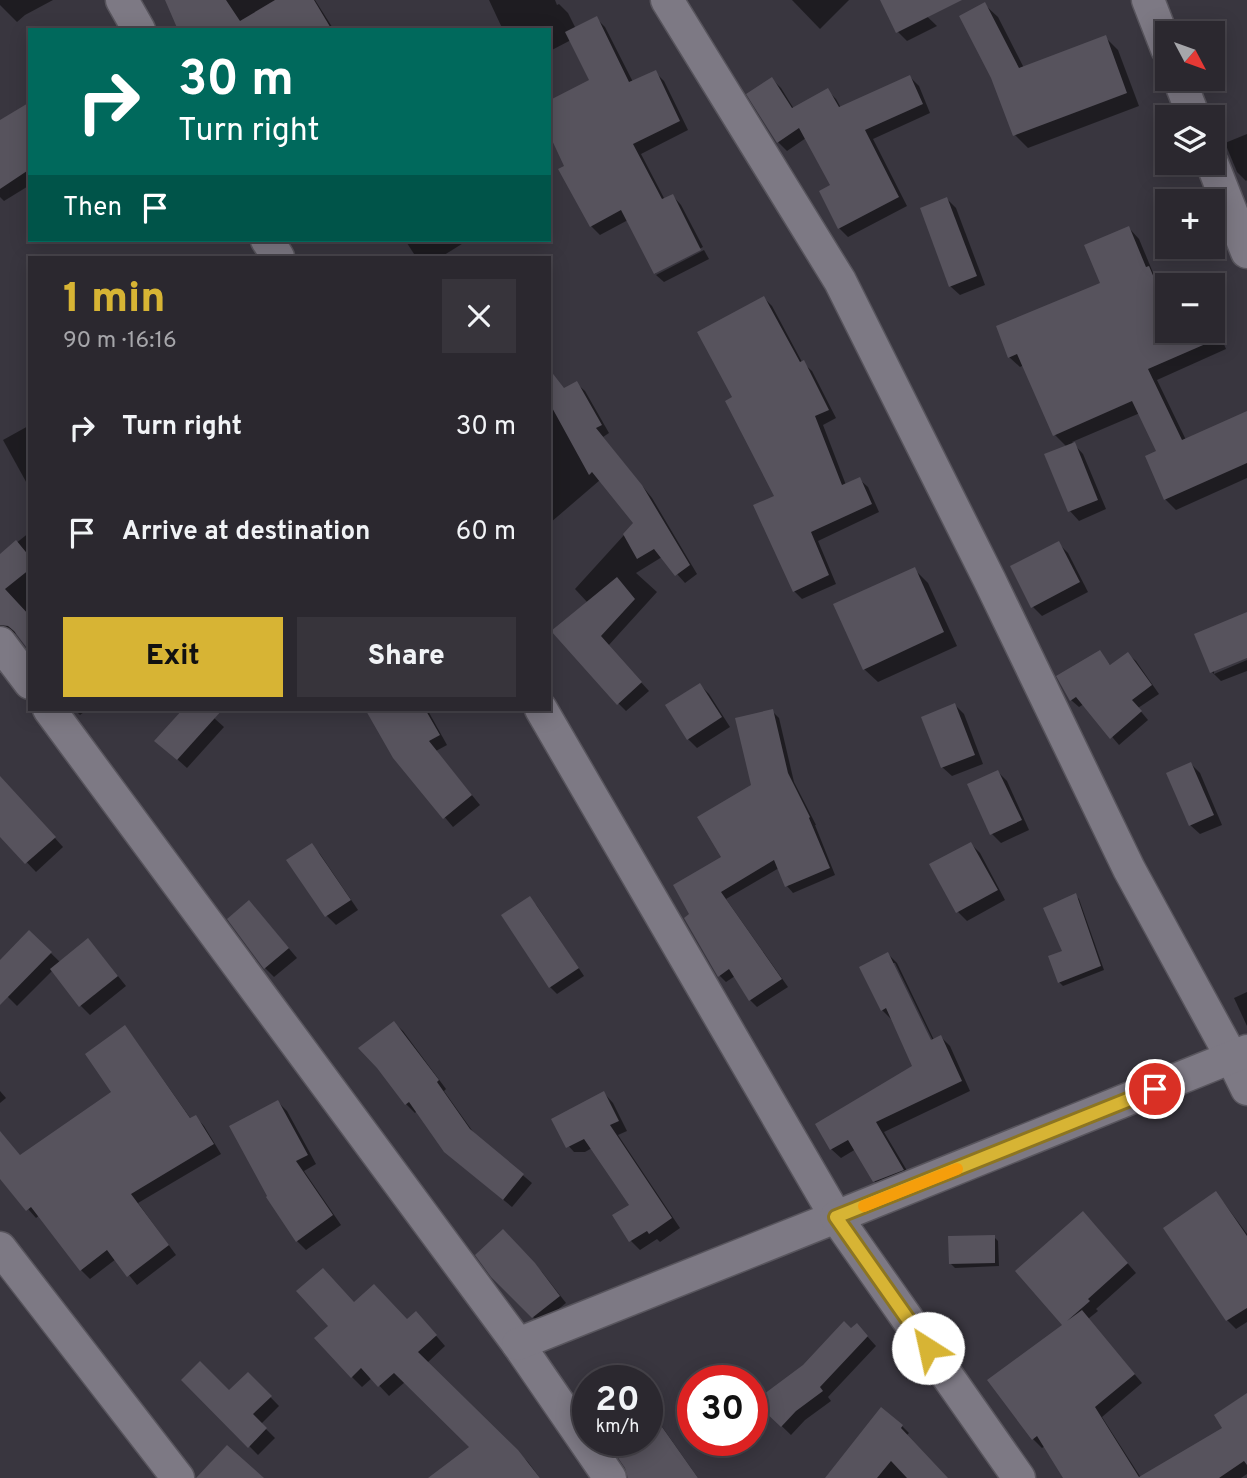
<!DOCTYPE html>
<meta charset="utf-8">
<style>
body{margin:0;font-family:Overpass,sans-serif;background:#37343b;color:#f1f3f6;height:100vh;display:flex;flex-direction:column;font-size:26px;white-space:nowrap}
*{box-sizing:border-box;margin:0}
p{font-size:23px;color:#a6a6aa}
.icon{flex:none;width:38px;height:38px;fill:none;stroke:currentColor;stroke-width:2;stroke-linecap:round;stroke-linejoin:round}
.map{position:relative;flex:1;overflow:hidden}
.side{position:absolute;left:28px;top:256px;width:523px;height:455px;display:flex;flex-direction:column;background:#2b282f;border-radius:0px;box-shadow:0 4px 18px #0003,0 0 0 2px #47444b}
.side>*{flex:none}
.top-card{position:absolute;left:28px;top:28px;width:523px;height:214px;border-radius:0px;box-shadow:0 4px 18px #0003,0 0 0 2px #47444b;background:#00695c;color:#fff;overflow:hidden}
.needle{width:46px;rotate:131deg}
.controls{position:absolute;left:1155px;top:21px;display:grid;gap:14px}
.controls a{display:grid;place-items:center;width:70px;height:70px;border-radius:0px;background:#2b282f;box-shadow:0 4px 18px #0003,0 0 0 2px #47444b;font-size:35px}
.speed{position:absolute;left:572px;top:1365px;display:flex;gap:14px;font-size:35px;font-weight:700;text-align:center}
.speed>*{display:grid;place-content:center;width:91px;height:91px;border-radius:50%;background:#2b282f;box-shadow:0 4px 18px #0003,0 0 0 2px #47444b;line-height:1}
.speed small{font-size:18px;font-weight:400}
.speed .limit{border:10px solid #d22;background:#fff;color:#111}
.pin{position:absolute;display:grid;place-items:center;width:60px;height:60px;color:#fff;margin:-30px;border:4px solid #fff;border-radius:50%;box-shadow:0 2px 7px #0007}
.me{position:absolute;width:77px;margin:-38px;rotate:325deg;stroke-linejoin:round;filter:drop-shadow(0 0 5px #0008)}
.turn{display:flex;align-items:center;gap:24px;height:147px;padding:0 35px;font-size:32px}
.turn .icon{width:91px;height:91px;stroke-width:2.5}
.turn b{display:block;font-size:49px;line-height:60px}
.then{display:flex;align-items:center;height:66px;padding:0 35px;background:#0003;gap:14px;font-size:26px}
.round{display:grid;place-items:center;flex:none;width:74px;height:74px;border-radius:0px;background:#37343b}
.headline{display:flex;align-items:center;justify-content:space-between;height:119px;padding:0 35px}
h1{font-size:42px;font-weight:800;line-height:52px;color:#d7b434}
.action{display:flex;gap:14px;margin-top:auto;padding:14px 35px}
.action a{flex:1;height:80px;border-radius:0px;background:#d7b434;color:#111;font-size:28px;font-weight:800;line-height:80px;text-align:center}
.action a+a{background:#37343b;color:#f1f3f6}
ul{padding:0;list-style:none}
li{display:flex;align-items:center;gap:21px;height:105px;padding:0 35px}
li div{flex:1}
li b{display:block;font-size:26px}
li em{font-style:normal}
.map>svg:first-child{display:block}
.shadow{fill:#0007;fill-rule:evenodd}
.building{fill:#57535d}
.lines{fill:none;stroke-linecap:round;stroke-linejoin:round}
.street-casing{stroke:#58555d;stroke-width:35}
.street{stroke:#7d7984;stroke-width:32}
.route-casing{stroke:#8c7522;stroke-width:18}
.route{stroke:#d7b434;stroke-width:12}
.slow{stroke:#f59e0b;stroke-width:12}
</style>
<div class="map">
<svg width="1247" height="1478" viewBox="0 0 1247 1478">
<rect width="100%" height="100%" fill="#39363f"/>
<!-- shadow -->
<g class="shadow">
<path d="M 0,0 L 53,0 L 25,15 L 17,22 L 0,5 Z"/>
<path d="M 166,0 L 315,0 L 334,30 L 184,30 Z"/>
<path d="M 489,0 L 555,0 L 557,5 L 559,4 L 568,13 L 576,29 L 596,18 L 605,27 L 633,82 L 655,72 L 664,81 L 688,130 L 641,154 L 665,200 L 673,196 L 681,205 L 703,247 L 656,271 L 656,274 L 628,220 L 600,235 L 591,226 L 567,166 L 550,133 L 550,102 L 591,81 L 571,40 L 550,51 L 550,30 L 503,30 Z"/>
<path d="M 792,0 L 849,0 L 820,29 Z"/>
<path d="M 882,0 L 910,0 L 937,26 L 907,41 L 898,32 Z"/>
<path d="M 985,5 L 998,17 L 1024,68 L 1105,37 L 1118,50 L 1139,106 L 1028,148 L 1015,135 Z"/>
<path d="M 910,77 L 919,86 L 930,113 L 873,139 L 907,206 L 848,237 L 839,228 L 833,186 L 806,138 L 787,151 L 778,142 L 772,79 L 781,88 L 794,109 L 827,90 L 836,99 L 841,108 Z"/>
<path d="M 30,104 L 30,185 L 4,201 L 0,197 L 0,124 Z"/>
<path d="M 1247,134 L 1247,180 L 1246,181 L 1237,172 L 1225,143 Z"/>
<path d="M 947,199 L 956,208 L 985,285 L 960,295 L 950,286 Z"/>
<path d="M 1129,228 L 1139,239 L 1154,275 L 1159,279 L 1167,298 L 1167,331 L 1213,331 L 1213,318 L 1226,349 L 1157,380 L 1186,440 L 1247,419 L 1247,478 L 1176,510 L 1165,499 L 1158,452 L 1140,413 L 1072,442 L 1083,454 L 1106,509 L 1079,521 L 1070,511 L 1046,455 L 1067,447 L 1055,435 L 1024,365 L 1020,367 L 1009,357 L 1102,284 Z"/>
<path d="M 405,240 L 464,240 L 465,242 L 441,257 L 416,257 Z"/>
<path d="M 704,250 L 709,259 L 664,282 L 656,275 Z"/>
<path d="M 764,298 L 772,306 L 802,362 L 812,371 L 836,418 L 823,425 L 846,485 L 859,479 L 868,487 L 879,512 L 818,541 L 836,584 L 802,599 L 794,591 L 776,496 L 734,398 Z"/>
<path d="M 576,383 L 585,391 L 609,433 L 603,437 L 652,498 L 697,574 L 685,583 L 662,557 L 636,573 L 657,592 L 608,646 L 649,691 L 626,711 L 618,703 L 588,603 L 575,589 L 635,523 L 600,480 L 550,523 L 550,398 Z"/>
<path d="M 30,425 L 30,489 L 3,440 Z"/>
<path d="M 30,532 L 30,649 L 18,634 L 8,632 L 0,635 L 0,556 Z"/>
<path d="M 1059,544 L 1068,553 L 1088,592 L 1042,616 L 1033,607 Z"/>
<path d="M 914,569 L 928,583 L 957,646 L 878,682 L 864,669 Z"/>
<path d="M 1230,621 L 1239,630 L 1247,650 L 1247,656 L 1214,670 L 1214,674 L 1247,660 L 1247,671 L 1221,681 L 1212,672 L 1197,635 Z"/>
<path d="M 1100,652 L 1111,666 L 1128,654 L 1136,661 L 1159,694 L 1138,708 L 1148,720 L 1119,745 L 1084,704 L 1079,707 L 1071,700 Z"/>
<path d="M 700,685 L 709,694 L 730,727 L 697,748 L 688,739 Z"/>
<path d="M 955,705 L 964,714 L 983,764 L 952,776 L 942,767 Z"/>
<path d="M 74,709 L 88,709 L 80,715 Z"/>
<path d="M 185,709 L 204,709 L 224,727 L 187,768 L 157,741 Z"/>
<path d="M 367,709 L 427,709 L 447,745 L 436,751 L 480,805 L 453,827 L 394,757 Z"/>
<path d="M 772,711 L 779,718 L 794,782 L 816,825 L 815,825 L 835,875 L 793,893 L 787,886 L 779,868 L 726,899 L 788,987 L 757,1007 L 750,1000 L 735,976 L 726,982 L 719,975 L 692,915 L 723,858 L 753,786 Z"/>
<path d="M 1191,764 L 1200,773 L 1222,825 L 1200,834 L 1190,825 Z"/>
<path d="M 998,772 L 1007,781 L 1029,830 L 1001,843 L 992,834 Z"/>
<path d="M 0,794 L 17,796 L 63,847 L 36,872 L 0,834 Z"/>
<path d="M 971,844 L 980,853 L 1005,900 L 967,921 L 958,912 Z"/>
<path d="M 311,845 L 320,854 L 358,910 L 336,925 L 327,916 L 289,860 Z"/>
<path d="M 1075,895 L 1079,899 L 1104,970 L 1063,986 L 1059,982 Z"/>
<path d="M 530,899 L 537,906 L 584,976 L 557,994 L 550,987 Z"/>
<path d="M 258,912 L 297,958 L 274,977 L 265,968 L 229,919 Z"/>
<path d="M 29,932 L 61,963 L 97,950 L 126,986 L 90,1015 L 81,1006 L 53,970 L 17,1006 L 0,989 L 0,962 Z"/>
<path d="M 888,954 L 897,963 L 934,1040 L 941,1037 L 950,1046 L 970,1091 L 884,1132 L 912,1179 L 884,1190 L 874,1181 L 856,1149 L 841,1158 L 831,1149 L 915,1067 L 891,1019 L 882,1010 ZM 891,963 L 895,963 L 936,1047 L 933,1049 Z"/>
<path d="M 1247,992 L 1247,1026 L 1234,998 Z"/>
<path d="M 394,1023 L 403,1031 L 446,1089 L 444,1091 L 476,1136 L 532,1183 L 512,1207 L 455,1160 L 417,1111 L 415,1113 L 406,1104 L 378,1067 Z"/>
<path d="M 125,1028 L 133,1037 L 191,1119 L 196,1117 L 204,1126 L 221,1154 L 138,1203 L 176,1255 L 137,1285 L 116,1259 L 90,1279 L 81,1270 L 40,1215 L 36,1218 L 0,1177 L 0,1132 L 21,1157 L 114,1092 Z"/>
<path d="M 0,1091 L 6,1098 L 0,1103 Z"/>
<path d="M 604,1093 L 613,1103 L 627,1131 L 618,1135 L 680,1228 L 660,1242 L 657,1239 L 640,1250 L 631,1241 L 615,1215 L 632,1205 L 592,1148 L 585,1152 L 574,1152 L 565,1142 Z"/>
<path d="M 278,1102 L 287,1111 L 316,1164 L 304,1171 L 341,1225 L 306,1250 L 297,1241 Z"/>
<path d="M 1215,1194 L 1224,1203 L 1247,1234 L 1247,1322 L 1236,1329 L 1227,1320 Z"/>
<path d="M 1092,1222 L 1136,1273 L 1096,1309 L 1098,1311 L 1088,1319 L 1142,1383 L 1102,1417 L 1141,1478 L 1065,1478 L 1045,1446 L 1042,1448 L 1033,1439 Z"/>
<path d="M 503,1232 L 542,1272 L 566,1303 L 540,1324 L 493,1276 Z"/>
<path d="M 994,1237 L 998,1241 L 999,1266 L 955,1268 L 950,1263 Z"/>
<path d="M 355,1304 L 407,1321 L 426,1324 L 445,1346 L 427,1363 L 528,1462 L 540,1478 L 438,1478 L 471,1447 L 405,1382 L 389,1396 L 372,1378 L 362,1387 L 352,1377 Z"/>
<path d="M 851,1330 L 866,1335 L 876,1346 L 828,1397 L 831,1401 L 805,1420 L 791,1435 L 764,1409 Z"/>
<path d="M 248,1374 L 279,1406 L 261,1424 L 275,1438 L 258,1455 L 184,1380 L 229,1393 Z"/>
<path d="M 1247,1401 L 1247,1474 L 1241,1478 L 1166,1478 L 1225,1429 Z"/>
<path d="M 648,1410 L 656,1418 L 698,1478 L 630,1478 L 648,1440 Z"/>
<path d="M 902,1426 L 909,1433 L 906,1436 L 946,1478 L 835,1478 Z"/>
</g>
<!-- building -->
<g class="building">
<path d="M 165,0 L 226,0 L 240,21 L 275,0 L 314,0 L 332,30 L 178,30 Z"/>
<path d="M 880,0 L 962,0 L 896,33 Z"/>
<path d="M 985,2 L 1019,68 L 1106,35 L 1127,93 L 1013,136 L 991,78 L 959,16 Z"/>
<path d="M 597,16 L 629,82 L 656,70 L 680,121 L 633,144 L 662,199 L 673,194 L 701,250 L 654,274 L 621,210 L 590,227 L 558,169 L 564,166 L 550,136 L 550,100 L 589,80 L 565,32 Z"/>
<path d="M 910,75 L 923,104 L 865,130 L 899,197 L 838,229 L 819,191 L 830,185 L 799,128 L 777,143 L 746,94 L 772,77 L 792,108 L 828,88 L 839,107 Z"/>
<path d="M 30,102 L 30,169 L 0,189 L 0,120 Z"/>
<path d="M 947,197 L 977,276 L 949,287 L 920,208 Z"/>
<path d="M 1129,226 L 1146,267 L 1149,266 L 1166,306 L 1167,306 L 1167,331 L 1213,331 L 1213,329 L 1217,339 L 1148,369 L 1182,440 L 1247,411 L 1247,463 L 1164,500 L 1145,456 L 1156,451 L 1132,401 L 1053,436 L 1017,354 L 1008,358 L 996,326 L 1100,283 L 1084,245 Z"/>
<path d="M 764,296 L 800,362 L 804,360 L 829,410 L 815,416 L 842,485 L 860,477 L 872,504 L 811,532 L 829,575 L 793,592 L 753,505 L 774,496 L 725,401 L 732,397 L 697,332 Z"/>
<path d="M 550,370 L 564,388 L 577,381 L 602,425 L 596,428 L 642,485 L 690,565 L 675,576 L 654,549 L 637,559 L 623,534 L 633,523 L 592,472 L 589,475 L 550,404 Z"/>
<path d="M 1075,442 L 1098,500 L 1068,512 L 1044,454 Z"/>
<path d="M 16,540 L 30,557 L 30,569 L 5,589 L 30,616 L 30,652 L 14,631 L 8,626 L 0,625 L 0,554 Z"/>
<path d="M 1059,541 L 1080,582 L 1031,608 L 1010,566 Z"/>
<path d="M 915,567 L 944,632 L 863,670 L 833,604 Z"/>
<path d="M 617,577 L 635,599 L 601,636 L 642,682 L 617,705 L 551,631 Z"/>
<path d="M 1247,612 L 1247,658 L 1210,673 L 1194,634 Z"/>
<path d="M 1100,650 L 1110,665 L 1128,652 L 1152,685 L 1132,700 L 1142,711 L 1110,739 L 1076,697 L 1070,701 L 1056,676 Z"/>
<path d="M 700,683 L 722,717 L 687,740 L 665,705 Z"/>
<path d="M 955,703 L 975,755 L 941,768 L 921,717 Z"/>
<path d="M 183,709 L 223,709 L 177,760 L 154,741 Z"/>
<path d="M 365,709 L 425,709 L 440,735 L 429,741 L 472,795 L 443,819 L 393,758 Z"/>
<path d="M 773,709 L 788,773 L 810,817 L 809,818 L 830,868 L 785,887 L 774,860 L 721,892 L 782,979 L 749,1001 L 729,969 L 718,977 L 684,918 L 689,914 L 673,885 L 721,857 L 697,817 L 751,785 L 735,718 Z"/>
<path d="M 1191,762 L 1214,815 L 1189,826 L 1166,773 Z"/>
<path d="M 998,770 L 1022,820 L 990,835 L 967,784 Z"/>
<path d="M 0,776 L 56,837 L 25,864 L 0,837 Z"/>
<path d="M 971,842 L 998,890 L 956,913 L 929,864 Z"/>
<path d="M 312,843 L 351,900 L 325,917 L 286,860 Z"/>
<path d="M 1076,893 L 1101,966 L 1058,983 L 1048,956 L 1062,951 L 1043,908 Z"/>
<path d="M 530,896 L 579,968 L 549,988 L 501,915 Z"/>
<path d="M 249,900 L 289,948 L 264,969 L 227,919 Z"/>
<path d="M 29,930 L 52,952 L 0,1005 L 0,960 Z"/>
<path d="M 88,938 L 118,976 L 79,1007 L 50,969 Z"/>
<path d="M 888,952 L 931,1040 L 941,1035 L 962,1081 L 876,1122 L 904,1170 L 873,1182 L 848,1140 L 830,1150 L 815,1124 L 912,1066 L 886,1008 L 881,1011 L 859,967 Z"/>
<path d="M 394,1021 L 439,1080 L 437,1082 L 470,1129 L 524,1174 L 503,1200 L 444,1152 L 409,1102 L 405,1105 L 377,1068 L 358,1048 Z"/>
<path d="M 125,1025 L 190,1118 L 196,1115 L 214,1144 L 131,1194 L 169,1245 L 127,1277 L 107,1250 L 80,1271 L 31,1207 L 26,1211 L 0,1179 L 0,1131 L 20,1155 L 111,1092 L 85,1054 Z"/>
<path d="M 604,1091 L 619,1121 L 610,1125 L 672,1218 L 649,1234 L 647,1231 L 629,1242 L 612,1215 L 629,1205 L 584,1139 L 566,1148 L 551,1119 Z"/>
<path d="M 278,1100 L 308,1155 L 296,1161 L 333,1215 L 296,1242 L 266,1197 L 267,1196 L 229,1126 Z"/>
<path d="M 1216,1191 L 1247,1236 L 1247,1308 L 1226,1321 L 1163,1228 Z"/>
<path d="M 1083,1211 L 1128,1263 L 1088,1299 L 1090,1301 L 1067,1321 L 1082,1310 L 1135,1374 L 1095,1407 L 1139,1477 L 1222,1428 L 1214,1415 L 1247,1393 L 1247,1465 L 1244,1461 L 1219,1478 L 1063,1478 L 1037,1436 L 1032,1440 L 987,1380 L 1062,1325 L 1015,1271 Z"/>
<path d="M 503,1229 L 535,1263 L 560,1296 L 532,1318 L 491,1277 L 475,1255 Z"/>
<path d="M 995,1235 L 995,1263 L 949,1264 L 948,1236 Z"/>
<path d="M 323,1268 L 354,1302 L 374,1284 L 407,1319 L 416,1311 L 437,1335 L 418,1352 L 518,1450 L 540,1478 L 428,1478 L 469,1447 L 394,1373 L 378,1387 L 361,1368 L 351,1378 L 314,1338 L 328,1326 L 296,1291 Z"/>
<path d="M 844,1321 L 851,1328 L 857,1323 L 868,1336 L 820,1387 L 823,1391 L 796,1411 L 781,1427 L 762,1409 L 769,1401 L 764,1394 L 803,1365 Z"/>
<path d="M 200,1361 L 229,1390 L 248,1372 L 272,1396 L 253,1414 L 267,1428 L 248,1448 L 181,1380 Z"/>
<path d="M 648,1407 L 698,1478 L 628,1478 L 625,1468 L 606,1440 L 648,1440 Z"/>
<path d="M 881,1407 L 903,1425 L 901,1428 L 948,1478 L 907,1478 L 891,1461 L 877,1478 L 825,1478 Z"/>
<path d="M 227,1445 L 264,1478 L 196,1478 Z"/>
</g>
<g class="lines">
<defs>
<g id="street">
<path d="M 122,0 L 139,30"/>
<path d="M 667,0 L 840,281 L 990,581 L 1129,869 L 1232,1058 L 1247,1089"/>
<path d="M 1148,0 L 1167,49"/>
<path d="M 1179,79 L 1194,117"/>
<path d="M 1212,163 L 1247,252"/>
<path d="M 267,240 L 278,257"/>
<path d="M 0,643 L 30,683"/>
<path d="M 49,709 L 518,1344 L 610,1478"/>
<path d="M 0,1248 L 178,1478"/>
<path d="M 518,1344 L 836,1217 L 541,709"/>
<path d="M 1019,1478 L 836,1217 L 1247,1051"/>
</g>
</defs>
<!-- street casing -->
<use href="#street" class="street-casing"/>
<!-- street -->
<use href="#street" class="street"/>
</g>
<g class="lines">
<defs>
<path id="route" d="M 928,1348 L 836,1217 L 1155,1089"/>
</defs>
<!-- route casing -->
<use href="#route" class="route-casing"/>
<!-- route -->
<use href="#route" class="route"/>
<!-- slow -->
<path class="slow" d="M 864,1206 L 957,1169"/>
</g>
</svg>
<div class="controls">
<a><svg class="needle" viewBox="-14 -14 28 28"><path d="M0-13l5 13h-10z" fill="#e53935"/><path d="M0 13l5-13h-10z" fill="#a6a6aa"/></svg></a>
<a><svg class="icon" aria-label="layers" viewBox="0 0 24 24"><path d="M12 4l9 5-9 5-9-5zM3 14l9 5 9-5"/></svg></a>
<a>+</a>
<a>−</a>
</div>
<div class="speed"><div>20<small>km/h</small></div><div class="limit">30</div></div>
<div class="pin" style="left:1155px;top:1089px;background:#d93025"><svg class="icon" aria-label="arrive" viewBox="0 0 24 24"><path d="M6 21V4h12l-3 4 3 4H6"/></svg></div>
<svg class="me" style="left:928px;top:1348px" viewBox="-20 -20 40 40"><circle r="19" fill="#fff"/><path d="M0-13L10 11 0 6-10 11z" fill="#d7b434"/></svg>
<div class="top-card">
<div class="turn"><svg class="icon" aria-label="right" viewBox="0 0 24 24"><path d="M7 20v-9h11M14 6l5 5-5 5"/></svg><div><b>30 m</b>Turn right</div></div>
<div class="then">Then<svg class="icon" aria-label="arrive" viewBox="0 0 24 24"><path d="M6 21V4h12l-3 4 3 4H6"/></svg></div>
</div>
<section class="side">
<div class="headline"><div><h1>1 min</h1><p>90 m · 16:16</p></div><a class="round"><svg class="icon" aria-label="close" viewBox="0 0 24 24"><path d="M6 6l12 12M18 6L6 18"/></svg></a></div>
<ul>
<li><svg class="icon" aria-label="right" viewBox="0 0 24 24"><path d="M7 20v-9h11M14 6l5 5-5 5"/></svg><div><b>Turn right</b></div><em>30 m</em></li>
<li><svg class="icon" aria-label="arrive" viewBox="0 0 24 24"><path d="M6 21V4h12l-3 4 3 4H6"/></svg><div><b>Arrive at destination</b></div><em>60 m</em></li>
</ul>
<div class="action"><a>Exit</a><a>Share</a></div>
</section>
</div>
